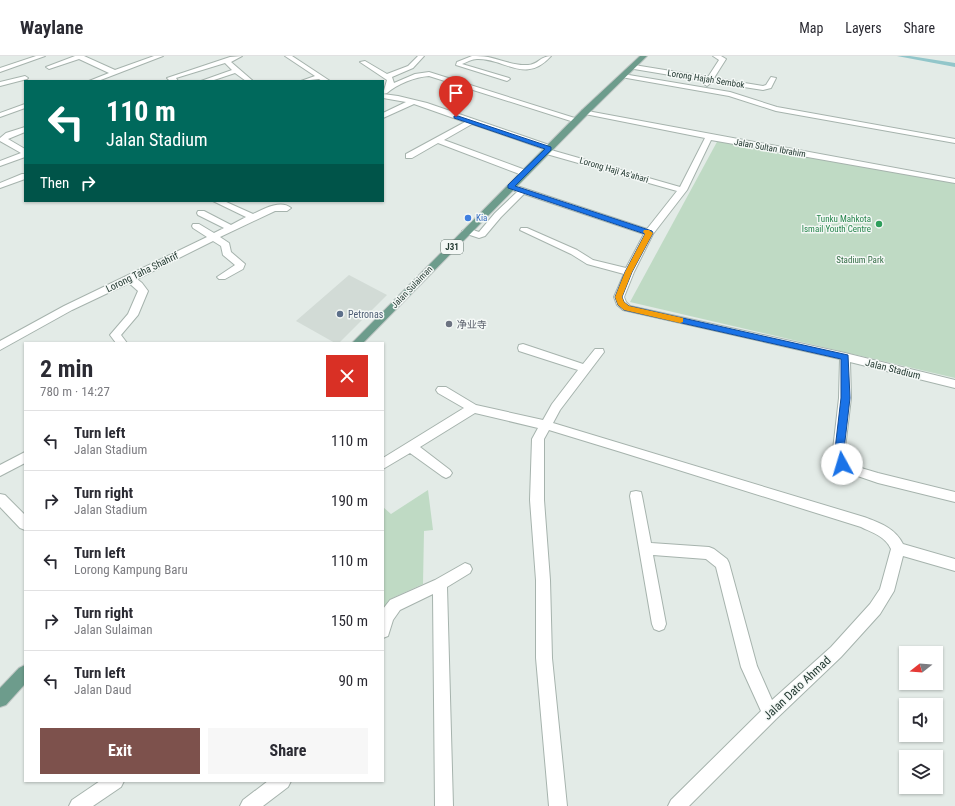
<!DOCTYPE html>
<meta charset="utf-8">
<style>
body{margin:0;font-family:"Roboto Condensed","Noto Sans SC",sans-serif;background:#f7f7f7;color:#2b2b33;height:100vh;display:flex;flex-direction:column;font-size:15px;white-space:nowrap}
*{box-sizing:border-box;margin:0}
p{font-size:13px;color:#7c7c81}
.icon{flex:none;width:22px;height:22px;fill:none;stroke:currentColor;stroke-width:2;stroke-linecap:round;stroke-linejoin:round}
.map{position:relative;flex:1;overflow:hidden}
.details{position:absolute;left:24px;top:286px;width:360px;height:440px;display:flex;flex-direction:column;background:#fff;border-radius:0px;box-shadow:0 1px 3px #0004}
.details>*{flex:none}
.banner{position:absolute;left:24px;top:24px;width:360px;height:122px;border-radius:0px;box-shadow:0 1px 3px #0004;background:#00695c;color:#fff;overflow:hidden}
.needle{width:26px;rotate:253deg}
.buttons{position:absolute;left:899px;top:590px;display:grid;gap:8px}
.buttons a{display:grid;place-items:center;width:44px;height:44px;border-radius:0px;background:#fff;box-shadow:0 1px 3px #0004;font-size:20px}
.pin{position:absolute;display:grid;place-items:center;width:34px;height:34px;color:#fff;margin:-41px -17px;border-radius:50% 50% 50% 0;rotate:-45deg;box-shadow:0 0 4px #0007}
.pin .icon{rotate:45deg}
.me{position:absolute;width:44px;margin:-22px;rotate:354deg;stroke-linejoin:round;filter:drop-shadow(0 0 3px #0008)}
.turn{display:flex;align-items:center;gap:14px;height:84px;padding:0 16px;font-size:18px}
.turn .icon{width:52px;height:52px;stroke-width:2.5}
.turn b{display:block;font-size:28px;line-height:34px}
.then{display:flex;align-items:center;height:38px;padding:0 16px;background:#0003;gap:8px;font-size:15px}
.round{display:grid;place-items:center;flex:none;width:42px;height:42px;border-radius:0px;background:#f7f7f7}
.summary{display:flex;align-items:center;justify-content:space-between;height:68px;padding:0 16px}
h1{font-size:24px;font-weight:700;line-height:30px}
.primary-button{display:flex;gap:8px;margin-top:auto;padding:8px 16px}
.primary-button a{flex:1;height:46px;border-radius:0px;background:#7d514c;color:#fff;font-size:16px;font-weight:700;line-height:46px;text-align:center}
.primary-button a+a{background:#f7f7f7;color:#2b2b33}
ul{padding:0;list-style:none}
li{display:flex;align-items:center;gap:12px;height:60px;padding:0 16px;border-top:1px solid #e1e1e2}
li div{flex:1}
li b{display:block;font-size:15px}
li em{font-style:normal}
header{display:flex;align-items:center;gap:24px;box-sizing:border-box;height:56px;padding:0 20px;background:#fff;border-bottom:1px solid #e1e1e2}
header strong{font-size:19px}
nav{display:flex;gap:22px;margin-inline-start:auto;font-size:14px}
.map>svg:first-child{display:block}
.built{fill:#d2dbd6}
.green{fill:#bfdac4}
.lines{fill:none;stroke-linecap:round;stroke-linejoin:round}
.canal{fill:#92c6ca;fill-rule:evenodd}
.minor-casing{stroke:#a6b3ad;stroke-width:2}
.major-casing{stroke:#c2c8c6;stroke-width:2}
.minor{fill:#fff;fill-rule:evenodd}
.major{fill:#6d9c8c;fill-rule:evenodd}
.route{fill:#1a73e8;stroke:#114b97}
.slow{fill:#f59e0b}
.shop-dot{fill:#3f7fe0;stroke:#f4f8f6;stroke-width:1.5}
.leisure-dot{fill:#2e9e5b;stroke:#f4f8f6;stroke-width:1.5}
.service-dot{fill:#5c6f8a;stroke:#f4f8f6;stroke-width:1.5}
.worship-dot{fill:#6b7280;stroke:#f4f8f6;stroke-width:1.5}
.labels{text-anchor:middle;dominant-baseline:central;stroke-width:3;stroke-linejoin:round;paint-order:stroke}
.far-street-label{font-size:9px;fill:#253b33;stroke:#f4f8f6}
.far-shop-label{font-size:9px;fill:#366cbe;stroke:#f4f8f6;text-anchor:start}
.far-leisure-label{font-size:9px;fill:#27864d;stroke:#f4f8f6;text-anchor:end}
.shield{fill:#f4f8f6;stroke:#63746e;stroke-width:1}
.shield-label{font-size:9px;font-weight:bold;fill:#253b33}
.far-park-label{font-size:9px;fill:#346d46;stroke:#f4f8f6}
.street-label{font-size:10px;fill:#253b33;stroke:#f4f8f6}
.service-label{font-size:10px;fill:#4e5e75;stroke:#f4f8f6;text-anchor:start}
.worship-label{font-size:10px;fill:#5b616d;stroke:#f4f8f6;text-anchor:start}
.near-street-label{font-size:12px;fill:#253b33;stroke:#f4f8f6}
</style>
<header>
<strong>Waylane</strong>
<nav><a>Map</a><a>Layers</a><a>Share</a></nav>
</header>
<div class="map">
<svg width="955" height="750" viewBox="0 0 955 750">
<rect width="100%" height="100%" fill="#e3ebe7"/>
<!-- built -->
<path class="built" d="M 349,219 L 387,239 L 339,287 L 335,287 L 296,265 Z"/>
<!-- green -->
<g class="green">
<path d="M 718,84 L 955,127 L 955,322 L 630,246 Z"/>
<path d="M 428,434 L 433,474 L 424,475 L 423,528 L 390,543 L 383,555 L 383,451 L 391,458 Z"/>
</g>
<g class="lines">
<!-- canal -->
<path class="canal" d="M 897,0 L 910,0 L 955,7 L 955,11 Z"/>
<defs>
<g id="minor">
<path d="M 36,0 L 45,0 L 0,16 L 0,12 Z"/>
<path d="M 75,0 L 84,0 L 115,14 L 154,0 L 163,0 L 98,25 L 89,25 L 109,17 L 79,3 L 49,13 L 46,11 Z"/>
<path d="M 242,0 L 231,6 L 253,25 L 246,25 L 235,17 L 211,25 L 201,25 L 232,14 L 225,7 L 176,22 L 178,25 L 170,25 L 167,22 L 230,1 Z"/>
<path d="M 285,0 L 292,0 L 330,25 L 322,25 L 319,23 L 301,25 L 315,20 Z"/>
<path d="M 418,0 L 424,0 L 413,12 L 392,21 L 394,27 L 415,18 L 429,16 L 581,64 L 577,66 L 574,66 L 429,20 C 415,21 397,28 387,37 L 383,38 L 387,24 L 360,6 L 365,5 L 387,18 L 408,10 Z"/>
<path d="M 472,0 C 477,0 483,0 488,1 C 502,4 514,10 528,9 C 538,9 540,0 551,0 C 525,29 505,2 477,3 C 472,3 467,6 462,8 L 509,22 L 510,23 L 507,25 L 456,9 L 457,6 Z"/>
<path d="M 713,0 L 721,0 L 726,3 L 714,22 L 763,30 L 766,29 L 771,21 L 776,22 L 771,32 L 763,34 L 712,26 L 707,30 L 704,28 L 706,25 L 634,13 L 631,11 L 634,9 L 708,21 L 719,4 Z"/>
<path d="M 623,18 L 730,36 L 777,51 L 955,83 L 955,87 L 776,55 L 729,40 L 621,21 L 621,19 Z"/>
<path d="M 25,20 L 28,22 L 27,23 L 0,30 L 0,26 Z"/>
<path d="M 383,38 L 398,40 L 427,47 L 552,90 L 553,92 L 551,94 L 680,131 L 705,82 L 585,58 L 582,58 L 582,54 L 955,123 L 955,127 L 711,84 L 687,134 L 653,178 L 634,216 L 624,241 L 626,246 L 630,250 L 845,297 L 955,324 L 955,332 L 850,306 L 851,342 L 844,401 L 851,409 L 878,417 L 955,436 L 955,446 L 878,427 L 843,415 L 838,411 L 832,402 L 839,342 L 840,303 L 623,254 L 617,249 L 614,241 L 624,218 L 587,208 L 571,198 L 520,174 L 521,172 L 527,172 L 577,194 L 593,204 L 626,212 L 644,178 L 524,138 L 501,161 L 485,180 L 479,182 L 464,177 L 462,175 L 467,172 L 479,176 L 495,157 L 517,136 L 507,131 L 511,128 L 647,173 L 677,135 L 543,97 L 542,95 L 544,93 L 472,68 L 444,84 L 528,115 L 528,119 L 522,119 L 438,87 L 412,102 L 406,102 L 406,98 L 465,66 L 414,48 L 383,62 L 383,57 L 406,46 L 383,42 Z"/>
<path d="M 25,48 L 25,52 L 0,61 L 0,57 Z"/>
<path d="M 25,71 L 25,76 L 8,83 L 25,93 L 25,101 L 0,110 L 0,105 L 21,97 L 0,85 L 0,82 L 6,77 Z"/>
<path d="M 22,118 L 25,118 L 25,123 L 0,132 L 0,127 Z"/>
<path d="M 213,145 L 224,145 L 253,158 C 263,153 281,143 291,152 L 287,155 L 275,155 L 220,181 L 229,187 L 231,196 L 245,208 L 243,213 L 225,223 L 219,223 L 217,221 L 235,209 L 223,199 L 221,190 L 213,185 L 137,223 L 142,227 L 148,235 L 138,259 L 121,279 L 127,287 L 116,287 L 110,279 L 128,258 L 138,235 L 129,227 L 72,254 L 0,294 L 0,285 L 64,250 L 207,181 L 193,172 L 192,170 L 193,168 L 199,168 L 214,177 L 224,172 L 198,159 L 197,157 L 198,155 L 204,155 L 231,169 L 246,161 Z"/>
<path d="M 523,288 L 583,308 L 595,293 L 603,293 L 604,296 L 560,354 L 553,367 L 864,461 C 880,467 895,472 903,488 L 955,503 L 955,515 L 903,500 L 894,535 L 880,558 L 841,601 L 776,663 L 689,750 L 668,750 L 671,744 L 761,655 L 741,611 L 716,511 L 706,503 L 653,499 L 666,568 L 664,573 L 659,575 L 654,573 L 652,568 L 630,440 L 631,436 L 636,435 L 641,436 L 642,440 L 651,487 L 709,491 L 714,493 L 727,503 L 729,507 L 757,610 L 772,644 L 831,591 L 870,548 L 880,533 L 891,493 C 885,480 873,477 861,471 L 621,396 L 549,374 L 544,383 L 544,444 L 550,524 L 552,602 L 567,750 L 549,750 L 536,602 L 536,524 L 530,444 L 532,383 L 538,372 L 475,357 L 420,391 L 450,414 L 452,417 L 450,420 L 446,422 L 442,420 L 410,397 L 383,413 L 383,402 L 464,352 L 438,337 L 436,334 L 438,331 L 446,331 L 476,349 L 543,364 L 552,348 L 578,314 L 519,295 L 518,292 L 519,289 Z"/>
<path d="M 25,396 L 25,407 L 0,420 L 0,409 Z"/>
<path d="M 0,438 L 5,439 L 25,459 L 25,474 L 20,472 L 0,451 Z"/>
<path d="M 465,507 L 470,509 L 472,513 L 470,517 L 447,531 L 453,750 L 435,750 L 433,538 L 400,554 L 393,564 L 388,580 L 383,582 L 383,553 L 390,544 L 435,524 Z"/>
<path d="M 100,725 L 124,725 L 121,731 L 93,750 L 69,750 L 72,744 Z"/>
<path d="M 268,725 L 291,725 L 288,731 L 263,750 L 240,750 L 243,744 Z"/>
</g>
<g id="major">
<path d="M 640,0 L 647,0 L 588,58 L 363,287 L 352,287 L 582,54 Z"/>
<path d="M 25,609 L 25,628 L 6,649 L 0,651 L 0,632 L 19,612 Z"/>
</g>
</defs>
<!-- minor casing -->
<use href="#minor" class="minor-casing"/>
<!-- major casing -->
<use href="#major" class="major-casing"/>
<!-- minor -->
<use href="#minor" class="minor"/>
<!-- major -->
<use href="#major" class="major"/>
</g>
<!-- route -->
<path class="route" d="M 454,60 L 458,60 L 551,91 L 551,94 L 515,130 L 652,175 L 653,177 L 632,216 L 622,241 L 624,246 L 629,250 L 848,299 L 850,342 L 843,402 L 847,408 L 845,410 L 839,410 L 834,402 L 841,342 L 841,303 L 624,254 L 618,249 L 615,241 L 625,216 L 645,178 L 508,132 L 508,129 L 545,93 L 454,62 Z"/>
<!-- slow -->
<path class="slow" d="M 644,174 L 649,174 L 653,177 L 632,216 L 622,241 L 624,246 L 629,250 L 683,262 L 683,266 L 680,267 L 624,254 L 618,249 L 615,241 L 625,216 L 645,178 L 643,176 Z"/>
<!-- markers -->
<circle class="shop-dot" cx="468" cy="162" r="4"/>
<circle class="leisure-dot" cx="879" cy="168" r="4"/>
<circle class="service-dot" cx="340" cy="258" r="4"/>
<circle class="worship-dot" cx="449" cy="268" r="4"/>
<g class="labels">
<!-- far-street labels -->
<g class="far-street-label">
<text transform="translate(706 23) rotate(9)">Lorong Hajah Sembok</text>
<text transform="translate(770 92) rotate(10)">Jalan Sultan Ibrahim</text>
<text transform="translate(614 114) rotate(16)">Lorong Haji As'ahari</text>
<text transform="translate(412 231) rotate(-46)">Jalan Sulaiman</text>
</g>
<!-- far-shop labels -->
<g class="far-shop-label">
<text x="476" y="162">Kia</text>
</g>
<!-- far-leisure labels -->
<g class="far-leisure-label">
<text x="871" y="163">Tunku Mahkota<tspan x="871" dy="10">Ismail Youth Centre</tspan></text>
</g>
<!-- shield labels -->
<rect class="shield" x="441" y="184" width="22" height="14" rx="3"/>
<g class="shield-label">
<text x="452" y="191">J31</text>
</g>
<!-- far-park labels -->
<g class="far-park-label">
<text x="860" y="204">Stadium Park</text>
</g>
<!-- street labels -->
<g class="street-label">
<text transform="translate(142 216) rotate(-26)">Lorong Taha Shahrif</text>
<text transform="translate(893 313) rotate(14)">Jalan Stadium</text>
</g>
<!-- service labels -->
<g class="service-label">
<text x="348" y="258">Petronas</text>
</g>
<!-- worship labels -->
<g class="worship-label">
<text x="457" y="268">净业寺</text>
</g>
<!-- near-street labels -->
<g class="near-street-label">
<text transform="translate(797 632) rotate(-43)">Jalan Dato Ahmad</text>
</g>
</g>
</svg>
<div class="buttons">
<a><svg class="needle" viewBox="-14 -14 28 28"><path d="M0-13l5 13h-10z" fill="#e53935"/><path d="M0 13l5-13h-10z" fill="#7c7c81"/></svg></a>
<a><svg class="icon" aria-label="sound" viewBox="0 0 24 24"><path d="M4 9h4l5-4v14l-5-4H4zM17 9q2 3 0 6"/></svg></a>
<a><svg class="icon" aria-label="layers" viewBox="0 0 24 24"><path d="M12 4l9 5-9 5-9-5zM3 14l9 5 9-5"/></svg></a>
</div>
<div class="pin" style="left:456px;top:61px;background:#d93025"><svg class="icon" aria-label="arrive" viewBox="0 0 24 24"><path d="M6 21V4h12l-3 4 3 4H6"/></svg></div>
<svg class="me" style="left:842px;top:408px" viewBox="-20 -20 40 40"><circle r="19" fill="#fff"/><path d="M0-13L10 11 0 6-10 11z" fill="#1a73e8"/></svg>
<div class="banner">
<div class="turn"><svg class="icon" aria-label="left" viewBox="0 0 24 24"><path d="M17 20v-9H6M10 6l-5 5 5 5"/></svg><div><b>110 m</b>Jalan Stadium</div></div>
<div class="then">Then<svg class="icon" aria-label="right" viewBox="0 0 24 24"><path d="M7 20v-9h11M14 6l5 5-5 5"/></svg></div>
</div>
<section class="details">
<div class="summary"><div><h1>2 min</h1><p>780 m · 14:27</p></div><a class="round" style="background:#d93025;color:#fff"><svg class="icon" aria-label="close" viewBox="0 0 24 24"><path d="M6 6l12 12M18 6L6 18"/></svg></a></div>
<ul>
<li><svg class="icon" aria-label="left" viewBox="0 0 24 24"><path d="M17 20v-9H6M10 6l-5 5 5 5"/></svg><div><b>Turn left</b><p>Jalan Stadium</p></div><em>110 m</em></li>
<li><svg class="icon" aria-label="right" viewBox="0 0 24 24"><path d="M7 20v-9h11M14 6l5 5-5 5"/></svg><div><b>Turn right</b><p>Jalan Stadium</p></div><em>190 m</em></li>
<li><svg class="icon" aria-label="left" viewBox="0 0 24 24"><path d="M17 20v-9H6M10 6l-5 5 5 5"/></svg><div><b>Turn left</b><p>Lorong Kampung Baru</p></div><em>110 m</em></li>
<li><svg class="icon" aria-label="right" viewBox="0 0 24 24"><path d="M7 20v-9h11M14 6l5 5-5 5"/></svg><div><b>Turn right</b><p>Jalan Sulaiman</p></div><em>150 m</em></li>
<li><svg class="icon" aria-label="left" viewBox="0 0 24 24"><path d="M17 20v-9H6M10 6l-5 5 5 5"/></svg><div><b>Turn left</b><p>Jalan Daud</p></div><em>90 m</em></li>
</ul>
<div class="primary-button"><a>Exit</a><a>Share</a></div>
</section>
</div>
